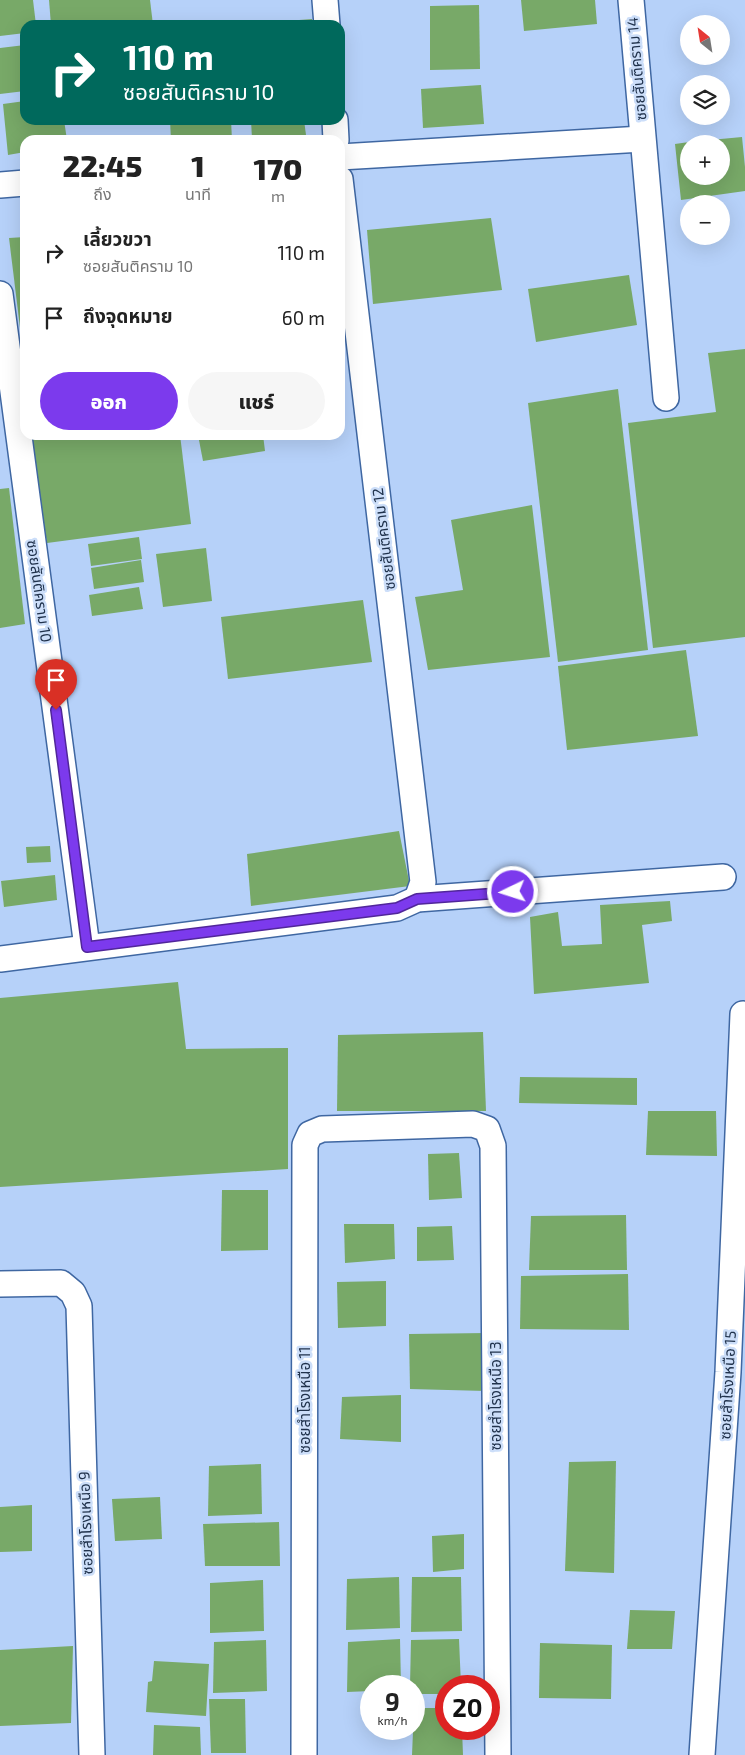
<!DOCTYPE html>
<html lang="th">
<meta charset="utf-8">
<style>
body{margin:0;font-family:"Exo 2","Noto Sans Thai",sans-serif;background:#f6f6f6;color:#222;height:100vh;display:flex;flex-direction:column;font-size:19px;white-space:nowrap}
*{box-sizing:border-box;margin:0}
p{font-size:16px;color:#767676}
.icon{flex:none;width:28px;height:28px;fill:none;stroke:currentColor;stroke-width:2;stroke-linecap:round;stroke-linejoin:round}
.map{position:relative;flex:1;overflow:hidden}
.drawer{position:absolute;left:20px;top:135px;width:325px;height:305px;display:flex;flex-direction:column;background:#fff;border-radius:15px;box-shadow:0 5px 20px #0002}
.drawer>*{flex:none}
.hud{position:absolute;left:20px;top:20px;width:325px;height:105px;border-radius:15px;box-shadow:0 5px 20px #0002;background:#00695c;color:#fff;overflow:hidden}
.needle{width:32px;rotate:330deg}
.buttons{position:absolute;left:680px;top:15px;display:grid;gap:10px}
.buttons a{display:grid;place-items:center;width:50px;height:50px;border-radius:50%;background:#fff;box-shadow:0 5px 20px #0002;font-size:25px}
.speed{position:absolute;left:360px;top:1675px;display:flex;gap:10px;font-size:25px;font-weight:700;text-align:center}
.speed>*{display:grid;place-content:center;width:65px;height:65px;border-radius:50%;background:#fff;box-shadow:0 5px 20px #0002;line-height:1}
.speed small{font-size:12px;font-weight:400}
.speed .limit{border:8px solid #d22;background:#fff;color:#111}
.pin{position:absolute;display:grid;place-items:center;width:42px;height:42px;color:#fff;margin:-51px -21px;border-radius:50% 50% 50% 0;rotate:-45deg;box-shadow:0 0 5px #0007}
.pin .icon{rotate:45deg}
.me{position:absolute;width:55px;margin:-28px;rotate:266deg;stroke-linejoin:round;filter:drop-shadow(0 0 4px #0008)}
.turn{display:flex;align-items:center;gap:18px;height:105px;padding:0 20px;font-size:22px}
.turn .icon{width:65px;height:65px;stroke-width:2.5}
.turn b{display:block;font-size:35px;line-height:42px}
.eta{display:flex;justify-content:space-evenly;align-items:center;height:85px;text-align:center}
.eta b{font-size:30px;font-weight:800;line-height:35px}
.primary-button{display:flex;gap:10px;margin-top:auto;padding:10px 20px}
.primary-button a{flex:1;height:58px;border-radius:30px;background:#7c3aed;color:#fff;font-size:20px;font-weight:800;line-height:58px;text-align:center}
.primary-button a+a{background:#f6f6f6;color:#222}
ul{padding:0;list-style:none}
li{display:flex;align-items:center;gap:15px;height:65px;padding:0 20px}
li div{flex:1}
li b{display:block;font-size:19px}
li em{font-style:normal}
.map>svg:first-child{display:block}
.building{fill:#78a968}
.lines{fill:none;stroke-linecap:round;stroke-linejoin:round}
.minor-casing{stroke:#3f67a2;stroke-width:28}
.minor{stroke:#fff;stroke-width:25}
.route-casing{stroke:#51269a;stroke-width:12}
.route{stroke:#7c3aed;stroke-width:9}
.labels{text-anchor:middle;dominant-baseline:central;stroke-width:5;stroke-linejoin:round;paint-order:stroke}
.street-label{font-size:15px;fill:#20324c;stroke:#ccdef9}
</style>
<div class="map">
<svg width="745" height="1755" viewBox="0 0 745 1755">
<rect width="100%" height="100%" fill="#b6d1f9"/>
<!-- building -->
<g class="building">
<path d="M 0,0 L 33,0 L 36,25 L 25,25 L 25,33 L 0,36 Z"/>
<path d="M 49,0 L 150,0 L 153,25 L 51,25 Z"/>
<path d="M 521,0 L 595,0 L 597,24 L 524,31 Z"/>
<path d="M 479,5 L 480,69 L 430,70 L 430,6 Z"/>
<path d="M 312,19 L 312,25 L 249,25 L 249,24 Z"/>
<path d="M 25,45 L 25,91 L 0,94 L 0,48 Z"/>
<path d="M 481,85 L 484,124 L 423,128 L 421,89 Z"/>
<path d="M 25,101 L 25,120 L 64,120 L 67,140 L 25,140 L 25,152 L 8,155 L 3,104 Z"/>
<path d="M 170,120 L 231,120 L 232,140 L 171,140 Z"/>
<path d="M 251,120 L 304,120 L 306,135 L 252,139 Z"/>
<path d="M 742,137 L 745,167 L 745,191 L 681,200 L 675,144 L 689,142 L 689,176 L 721,176 L 721,144 L 689,144 L 689,142 Z"/>
<path d="M 491,218 L 502,290 L 373,304 L 367,230 Z"/>
<path d="M 25,237 L 25,360 L 24,360 L 9,238 Z"/>
<path d="M 629,275 L 637,325 L 536,342 L 528,289 Z"/>
<path d="M 745,349 L 745,637 L 653,648 L 628,423 L 716,412 L 708,353 Z"/>
<path d="M 618,389 L 648,650 L 558,662 L 528,403 Z"/>
<path d="M 30,435 L 180,435 L 191,524 L 47,543 Z"/>
<path d="M 198,435 L 263,435 L 265,451 L 203,461 Z"/>
<path d="M 9,488 L 25,624 L 0,628 L 0,489 Z"/>
<path d="M 532,505 L 550,657 L 428,670 L 415,597 L 463,590 L 451,520 Z"/>
<path d="M 139,537 L 142,559 L 91,566 L 88,544 Z"/>
<path d="M 206,548 L 212,601 L 163,607 L 156,554 Z"/>
<path d="M 141,560 L 144,582 L 94,589 L 91,568 Z"/>
<path d="M 139,587 L 143,609 L 92,616 L 89,595 Z"/>
<path d="M 363,600 L 372,662 L 228,679 L 221,617 Z"/>
<path d="M 686,650 L 698,736 L 567,750 L 558,666 Z"/>
<path d="M 399,831 L 410,886 L 251,906 L 247,854 Z"/>
<path d="M 50,846 L 51,862 L 27,863 L 26,847 Z"/>
<path d="M 55,875 L 57,900 L 4,907 L 1,881 Z"/>
<path d="M 670,901 L 672,921 L 642,925 L 649,983 L 534,994 L 530,917 L 558,912 L 562,946 L 602,944 L 600,905 Z"/>
<path d="M 178,982 L 186,1049 L 288,1048 L 288,1169 L 0,1187 L 0,998 Z"/>
<path d="M 483,1032 L 486,1111 L 337,1111 L 338,1035 Z"/>
<path d="M 520,1077 L 637,1078 L 637,1105 L 519,1103 Z"/>
<path d="M 648,1111 L 716,1111 L 717,1156 L 646,1155 Z"/>
<path d="M 459,1153 L 462,1198 L 429,1200 L 428,1154 Z"/>
<path d="M 222,1190 L 268,1190 L 268,1250 L 221,1251 Z"/>
<path d="M 626,1215 L 627,1270 L 529,1270 L 531,1216 Z"/>
<path d="M 344,1224 L 394,1224 L 395,1259 L 345,1263 Z"/>
<path d="M 452,1226 L 454,1260 L 417,1261 L 417,1227 Z"/>
<path d="M 628,1274 L 629,1330 L 520,1329 L 521,1276 Z"/>
<path d="M 386,1281 L 386,1326 L 338,1328 L 337,1282 Z"/>
<path d="M 487,1333 L 486,1391 L 410,1389 L 409,1334 Z"/>
<path d="M 401,1395 L 401,1442 L 340,1439 L 342,1397 Z"/>
<path d="M 616,1461 L 614,1573 L 565,1571 L 569,1462 Z"/>
<path d="M 261,1464 L 262,1514 L 208,1516 L 209,1466 Z"/>
<path d="M 160,1497 L 162,1539 L 115,1541 L 112,1499 Z"/>
<path d="M 32,1505 L 32,1551 L 0,1552 L 0,1507 Z"/>
<path d="M 279,1522 L 280,1566 L 205,1566 L 203,1524 Z"/>
<path d="M 464,1534 L 464,1569 L 433,1572 L 432,1536 Z"/>
<path d="M 399,1577 L 400,1628 L 346,1630 L 347,1579 Z"/>
<path d="M 412,1577 L 461,1577 L 462,1631 L 411,1632 Z"/>
<path d="M 263,1580 L 264,1631 L 210,1633 L 210,1583 Z"/>
<path d="M 630,1610 L 675,1611 L 672,1649 L 627,1649 Z"/>
<path d="M 400,1639 L 401,1686 L 371,1686 L 371,1691 L 347,1692 L 348,1642 Z"/>
<path d="M 459,1639 L 461,1686 L 446,1686 L 446,1694 L 414,1694 L 414,1686 L 410,1686 L 411,1640 Z"/>
<path d="M 266,1640 L 267,1691 L 213,1693 L 214,1642 Z"/>
<path d="M 540,1643 L 612,1645 L 611,1699 L 539,1698 Z"/>
<path d="M 73,1646 L 71,1723 L 0,1726 L 0,1650 Z"/>
<path d="M 154,1661 L 209,1664 L 206,1716 L 146,1712 L 148,1682 L 152,1681 Z"/>
<path d="M 209,1699 L 245,1699 L 246,1753 L 211,1753 Z"/>
<path d="M 414,1708 L 446,1708 L 446,1729 L 462,1729 L 463,1755 L 412,1755 Z"/>
<path d="M 154,1725 L 200,1727 L 201,1755 L 153,1755 Z"/>
</g>
<g class="lines">
<defs>
<g id="minor">
<path d="M 325,0 L 327,25"/>
<path d="M 631,0 L 666,398"/>
<path d="M 335,120 L 336,140"/>
<path d="M 340,157 L 642,139"/>
<path d="M 340,179 L 423,882 L 417,899"/>
<path d="M 0,185 L 25,183"/>
<path d="M 0,294 L 87,947"/>
<path d="M 0,959 L 397,908 L 417,899 L 723,877"/>
<path d="M 0,1284 L 61,1283 L 73,1293 L 79,1306 L 92,1755"/>
<path d="M 304,1755 L 305,1145 L 310,1134 L 322,1129 L 473,1124 L 487,1129 L 493,1146 L 498,1755"/>
<path d="M 702,1755 L 728,1372 L 743,1014"/>
</g>
</defs>
<!-- minor casing -->
<use href="#minor" class="minor-casing"/>
<!-- minor -->
<use href="#minor" class="minor"/>
</g>
<g class="lines">
<defs>
<path id="route" d="M 56,710 L 87,947 L 397,908 L 417,899 L 513,892"/>
</defs>
<!-- route casing -->
<use href="#route" class="route-casing"/>
<!-- route -->
<use href="#route" class="route"/>
</g>
<g class="labels">
<!-- street labels -->
<g class="street-label">
<text transform="translate(636 69) rotate(-95)">ซอยสันติคราม 14</text>
<text transform="translate(383 539) rotate(-97)">ซอยสันติคราม 12</text>
<text transform="translate(40 591) rotate(82)">ซอยสันติคราม 10</text>
<text transform="translate(727 1385) rotate(-87)">ซอยสำโรงเหนือ 15</text>
<text transform="translate(495 1396) rotate(-90)">ซอยสำโรงเหนือ 13</text>
<text transform="translate(304 1400) rotate(-90)">ซอยสำโรงเหนือ 11</text>
<text transform="translate(85 1523) rotate(-92)">ซอยสำโรงเหนือ 9</text>
</g>
</g>
</svg>
<div class="buttons">
<a><svg class="needle" viewBox="-14 -14 28 28"><path d="M0-13l5 13h-10z" fill="#e53935"/><path d="M0 13l5-13h-10z" fill="#767676"/></svg></a>
<a><svg class="icon" aria-label="layers" viewBox="0 0 24 24"><path d="M12 4l9 5-9 5-9-5zM3 14l9 5 9-5"/></svg></a>
<a>+</a>
<a>−</a>
</div>
<div class="speed"><div>9<small>km/h</small></div><div class="limit">20</div></div>
<div class="pin" style="left:56px;top:710px;background:#d93025"><svg class="icon" aria-label="arrive" viewBox="0 0 24 24"><path d="M6 21V4h12l-3 4 3 4H6"/></svg></div>
<svg class="me" style="left:513px;top:892px" viewBox="-20 -20 40 40"><circle r="17" fill="#7c3aed" stroke="#fff" stroke-width="3"/><path d="M0-11L8 9 0 5-8 9z" fill="#fff"/></svg>
<div class="hud">
<div class="turn"><svg class="icon" aria-label="right" viewBox="0 0 24 24"><path d="M7 20v-9h11M14 6l5 5-5 5"/></svg><div><b>110 m</b>ซอยสันติคราม 10</div></div>
</div>
<section class="drawer">
<div class="eta">
<div><b>22:45</b><p>ถึง</p></div>
<div><b>1</b><p>นาที</p></div>
<div><b>170</b><p>m</p></div>
</div>
<ul>
<li><svg class="icon" aria-label="right" viewBox="0 0 24 24"><path d="M7 20v-9h11M14 6l5 5-5 5"/></svg><div><b>เลี้ยวขวา</b><p>ซอยสันติคราม 10</p></div><em>110 m</em></li>
<li><svg class="icon" aria-label="arrive" viewBox="0 0 24 24"><path d="M6 21V4h12l-3 4 3 4H6"/></svg><div><b>ถึงจุดหมาย</b></div><em>60 m</em></li>
</ul>
<div class="primary-button"><a>ออก</a><a>แชร์</a></div>
</section>
</div>
